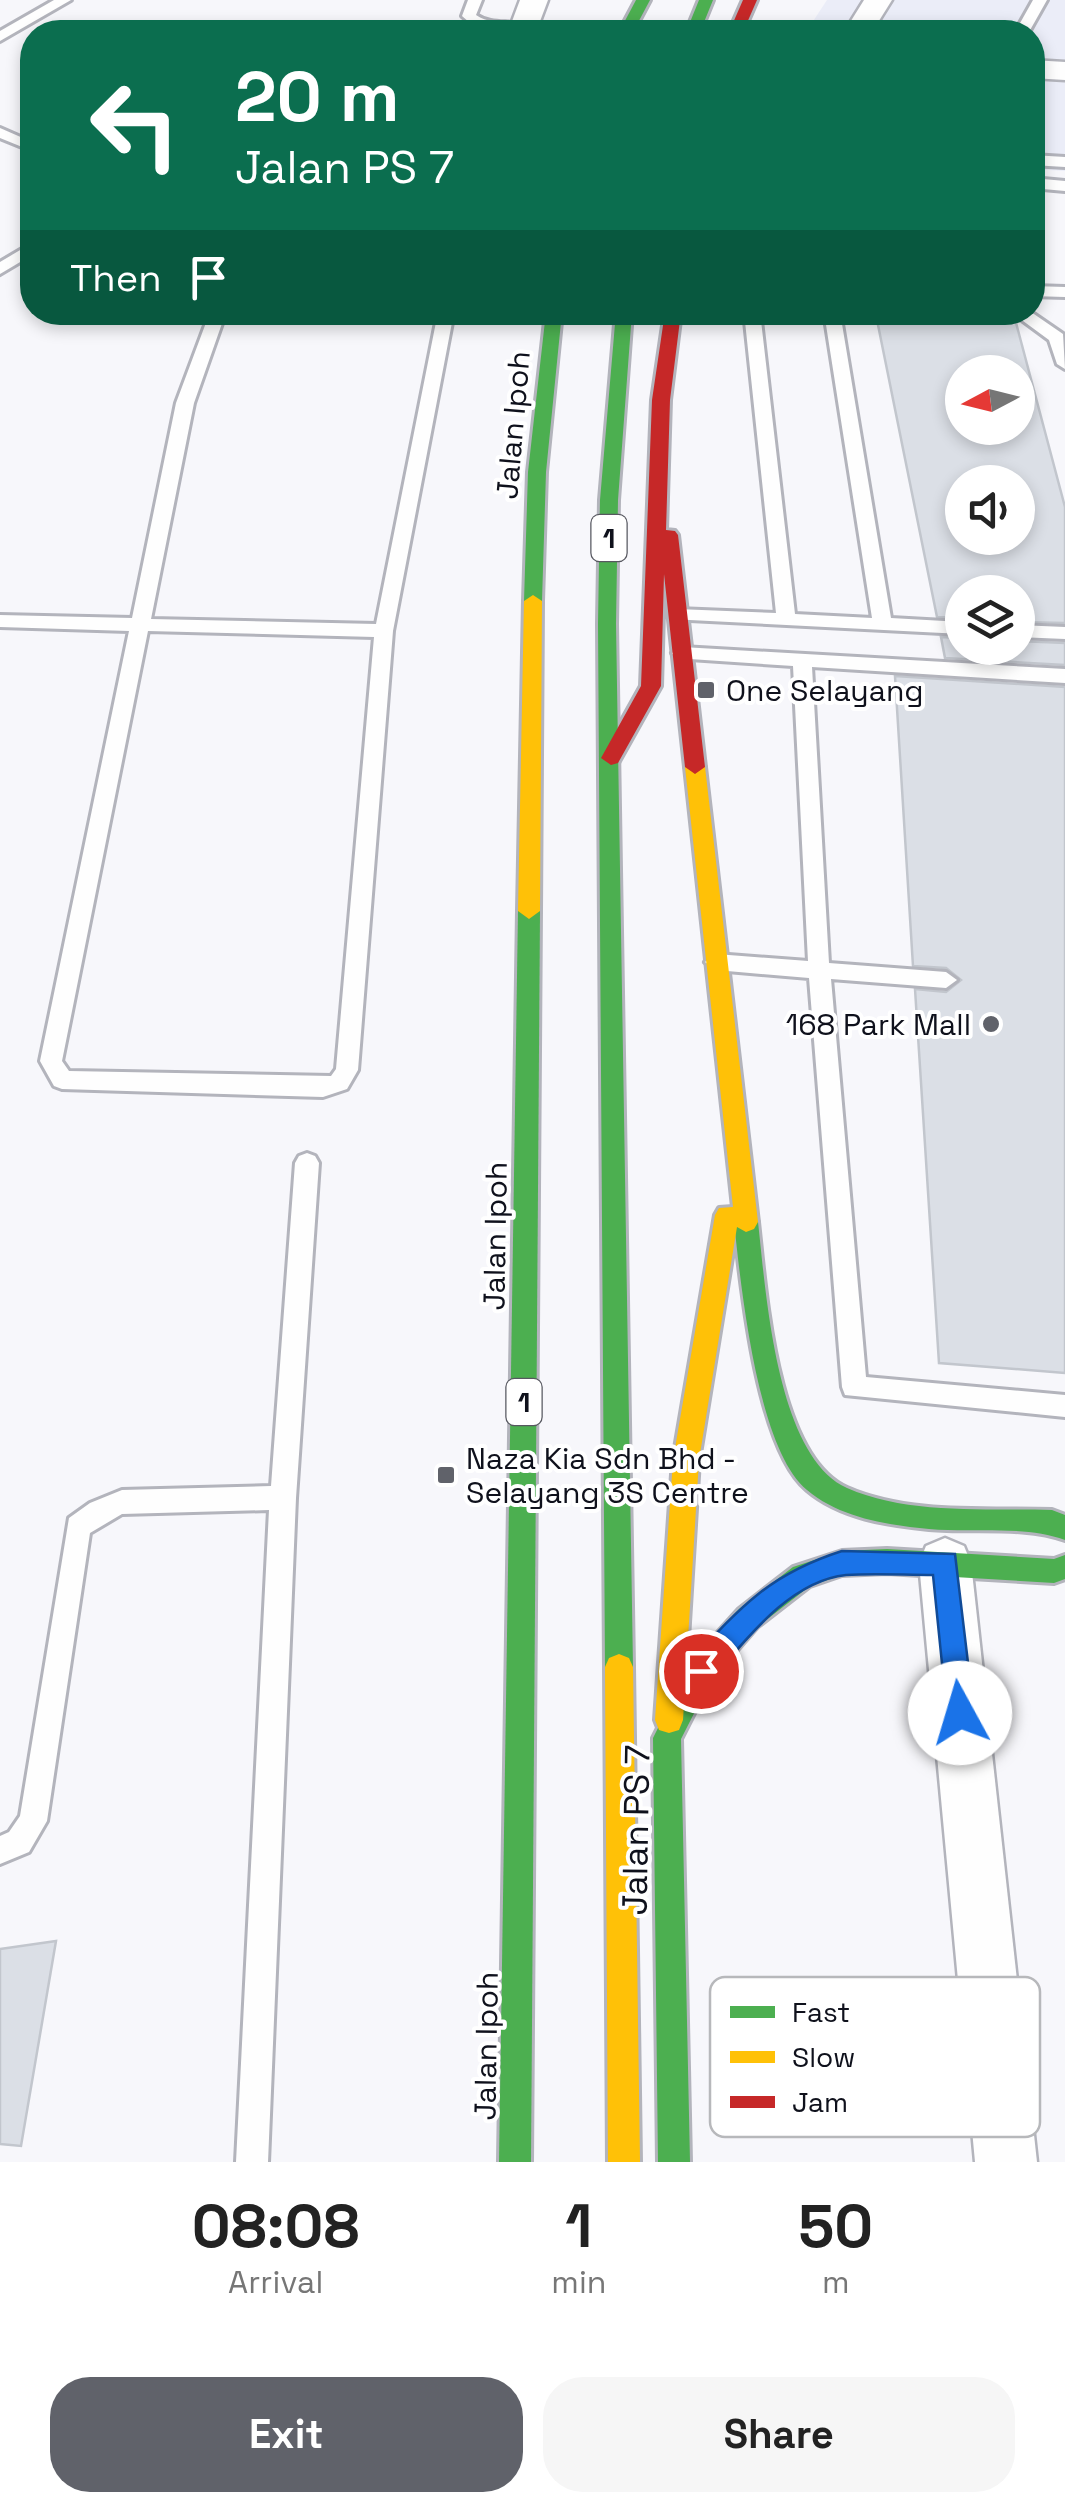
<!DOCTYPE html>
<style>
body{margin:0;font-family:"Space Grotesk",sans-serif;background:#f6f6f6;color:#222;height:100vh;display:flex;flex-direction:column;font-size:38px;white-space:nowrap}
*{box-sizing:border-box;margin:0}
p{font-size:32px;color:#767676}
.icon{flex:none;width:55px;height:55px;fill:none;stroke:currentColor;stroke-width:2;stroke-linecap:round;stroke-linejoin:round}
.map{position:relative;height:2162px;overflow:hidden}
.panel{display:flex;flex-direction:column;background:#fff;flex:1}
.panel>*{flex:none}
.top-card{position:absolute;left:20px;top:20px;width:1025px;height:305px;border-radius:40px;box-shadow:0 5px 15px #0003;background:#0b6e4f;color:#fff;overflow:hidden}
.needle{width:65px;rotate:263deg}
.buttons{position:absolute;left:945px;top:355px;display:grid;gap:20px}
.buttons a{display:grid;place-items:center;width:90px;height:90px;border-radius:50%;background:#fff;box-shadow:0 5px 15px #0003;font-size:50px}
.pin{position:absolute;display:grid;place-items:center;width:85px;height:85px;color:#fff;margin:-42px;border:5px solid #fff;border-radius:50%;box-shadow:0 2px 10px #0007}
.me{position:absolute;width:110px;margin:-55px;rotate:354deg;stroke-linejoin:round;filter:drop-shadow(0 0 8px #0008)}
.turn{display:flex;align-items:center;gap:35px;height:210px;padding:0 50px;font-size:45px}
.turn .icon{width:130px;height:130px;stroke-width:2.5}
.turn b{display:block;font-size:70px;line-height:85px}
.then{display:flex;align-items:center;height:95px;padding:0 50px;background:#0003;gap:20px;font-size:38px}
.eta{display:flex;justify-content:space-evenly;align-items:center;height:170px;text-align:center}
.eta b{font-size:60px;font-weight:700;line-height:70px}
.cta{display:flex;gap:20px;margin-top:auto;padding:20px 50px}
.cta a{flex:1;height:115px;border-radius:40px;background:#60626a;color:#fff;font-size:40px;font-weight:700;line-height:115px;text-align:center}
.cta a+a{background:#f6f6f6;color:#222}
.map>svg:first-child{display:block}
.built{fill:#ebedf8}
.building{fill:#dbdfe6;stroke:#c2c6cd;stroke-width:2.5;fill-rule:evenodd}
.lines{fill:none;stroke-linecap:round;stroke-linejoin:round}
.lane-casing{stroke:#b3b4bc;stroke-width:6}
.street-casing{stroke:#b3b4bc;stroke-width:5}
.fast-casing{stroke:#b3b4bc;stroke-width:6}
.slow-casing{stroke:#b3b4bc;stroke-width:6}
.jam-casing{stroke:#b3b4bc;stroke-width:6}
.lane{fill:#fefefe;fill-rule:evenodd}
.street{fill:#fefefe;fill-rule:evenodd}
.fast{fill:#4caf50;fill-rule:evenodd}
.slow{fill:#ffc107;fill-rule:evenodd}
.jam{fill:#c62828;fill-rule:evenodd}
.route{fill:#1a73e8;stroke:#114b97;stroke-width:2.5}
.poi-dot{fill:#60626a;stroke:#fff;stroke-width:4}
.labels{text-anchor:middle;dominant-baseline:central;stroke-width:8;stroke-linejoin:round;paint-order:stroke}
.shield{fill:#fff;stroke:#575860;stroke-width:2.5}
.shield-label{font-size:28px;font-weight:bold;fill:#0f111c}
.street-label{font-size:30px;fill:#0f111c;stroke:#fff}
.poi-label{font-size:30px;fill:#0f111c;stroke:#fff;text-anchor:start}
.near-street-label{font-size:35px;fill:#0f111c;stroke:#fff}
.key{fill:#fff;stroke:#b7b8bb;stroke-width:2.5}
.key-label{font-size:28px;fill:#0f111c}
</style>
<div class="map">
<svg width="1065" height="2162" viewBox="0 0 1065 2162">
<rect width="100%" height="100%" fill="#f7f7fb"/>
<!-- built -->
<path class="built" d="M 827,0 L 1065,0 L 1065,171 L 1033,169 L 1032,32 L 806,32 Z"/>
<!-- building -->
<g class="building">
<path d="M 1008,314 L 1015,319 L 1065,507 L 1065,623 L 1018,622 L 1018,592 L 962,592 L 962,618 L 937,617 L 876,315 ZM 962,372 L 1018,372 L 1018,428 L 962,428 ZM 962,482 L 1018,482 L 1018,538 L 962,538 Z"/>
<path d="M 941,637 L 962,638 L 962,648 L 1018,648 L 1018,641 L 1065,643 L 1065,665 L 945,658 Z"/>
<path d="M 895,676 L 1065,687 L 1065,1373 L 939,1363 L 915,989 L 946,992 L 961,980 L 946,968 L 913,966 Z"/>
<path d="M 56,1941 L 21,2146 L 0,2144 L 0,1949 Z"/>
</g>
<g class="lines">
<defs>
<g id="lane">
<path d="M 54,0 L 71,0 L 0,41 L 0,31 Z"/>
<path d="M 468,0 L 482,0 L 476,15 C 494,27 515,18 530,28 C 510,39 478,32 462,16 Z"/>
<path d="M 1033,0 L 1047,0 L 1029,32 L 1015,32 Z"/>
<path d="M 0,128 L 32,142 L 32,151 L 0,138 Z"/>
<path d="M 1032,155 L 1065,157 L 1065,167 L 1032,165 Z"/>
<path d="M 1032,178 L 1065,181 L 1065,191 L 1032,188 Z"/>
<path d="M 32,243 L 32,255 L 0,274 L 0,262 Z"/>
<path d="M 1032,286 L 1065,287 L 1065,297 L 1032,296 Z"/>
<path d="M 210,312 L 226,312 L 194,403 L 151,619 L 376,624 L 438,312 L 454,312 L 393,631 L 358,1070 L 347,1089 L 323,1097 L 62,1089 L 54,1086 L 40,1061 L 129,631 L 0,627 L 0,615 L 132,618 L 176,403 ZM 148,631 L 374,637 L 336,1069 L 331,1076 L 69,1071 L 62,1061 Z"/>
<path d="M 744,312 L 760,312 L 795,614 L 872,618 L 824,312 L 840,312 L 891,618 L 962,622 L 962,634 L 670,619 L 670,611 L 677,609 L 776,613 Z"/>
<path d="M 1011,312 L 1031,312 L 1063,334 L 1065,369 L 1057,364 L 1049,340 Z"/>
<path d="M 1018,625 L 1065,627 L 1065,639 L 1018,637 Z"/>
<path d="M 682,647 L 1065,669 L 1065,683 L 812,667 L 829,963 L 946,972 L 957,980 L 946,988 L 831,979 L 866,1377 L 1065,1395 L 1065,1417 L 845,1395 L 842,1387 L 809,978 L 716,970 L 705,962 L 716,954 L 808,961 L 793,666 L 675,658 L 672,653 Z"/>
<path d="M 307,1153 L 315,1156 L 319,1163 L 296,1498 L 268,2162 L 236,2162 L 269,1510 L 122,1514 L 90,1533 L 47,1821 L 29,1852 L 0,1864 L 0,1836 L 9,1832 L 20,1816 L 69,1518 L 90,1503 L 122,1490 L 271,1486 L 295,1163 L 299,1156 Z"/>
</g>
<g id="street">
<path d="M 520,0 L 548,0 L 536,32 L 508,32 Z"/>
<path d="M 864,0 L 892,0 L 872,32 L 844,32 Z"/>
<path d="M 1032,60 L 1065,62 L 1065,80 L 1032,78 Z"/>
<path d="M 945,1538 L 964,1546 L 971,1563 L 1037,2162 L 975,2162 L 919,1563 L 926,1546 Z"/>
</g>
<g id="fast">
<path d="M 636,0 L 650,0 L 633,32 L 619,32 Z"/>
<path d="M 699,0 L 713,0 L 700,32 L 686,32 Z"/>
<path d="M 546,312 L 562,312 L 546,472 L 542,601 L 533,607 L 524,601 L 528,472 Z"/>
<path d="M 616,312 L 632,312 L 618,500 L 616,624 L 633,1667 L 629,1676 L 619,1680 L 609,1676 L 605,1667 L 598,624 L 600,500 Z"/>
<path d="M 529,903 L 540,911 L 531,2162 L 499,2162 L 518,911 Z"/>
<path d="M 746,1212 L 754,1215 L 758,1222 C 766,1292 776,1456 847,1488 C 908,1515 987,1508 1052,1510 L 1065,1515 L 1065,1540 C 1025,1525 972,1533 929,1529 C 888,1525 840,1518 807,1490 C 757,1449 741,1286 734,1222 L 738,1215 Z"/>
<path d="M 887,1549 L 1054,1559 L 1065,1555 L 1065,1579 L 1054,1583 L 887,1573 L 842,1575 L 810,1586 L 757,1627 L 711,1680 L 681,1739 L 690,2162 L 658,2162 L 653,1738 L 691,1662 L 739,1609 L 793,1567 L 842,1551 Z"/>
</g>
<g id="slow">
<path d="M 533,595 L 542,601 L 540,911 L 529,919 L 518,911 L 524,601 Z"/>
<path d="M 695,760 L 705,767 L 758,1222 L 754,1229 L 746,1232 L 737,1227 L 699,1460 L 683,1720 L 679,1730 L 669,1733 L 659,1730 L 655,1720 L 673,1460 L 715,1215 L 719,1208 L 733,1207 L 685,767 Z"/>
<path d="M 619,1654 L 629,1658 L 633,1667 L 640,2162 L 608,2162 L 605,1667 L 609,1658 Z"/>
</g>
<g id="jam">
<path d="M 743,0 L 757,0 L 743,32 L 729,32 Z"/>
<path d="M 665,312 L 681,312 L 670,400 L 666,530 L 675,531 L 678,535 L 705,767 L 695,774 L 685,767 L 664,574 L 661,686 L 618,763 L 611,765 L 601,758 L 641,686 L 652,400 Z"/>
</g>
</defs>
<!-- lane casing -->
<use href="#lane" class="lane-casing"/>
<!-- street casing -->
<use href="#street" class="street-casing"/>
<!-- fast casing -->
<use href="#fast" class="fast-casing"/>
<!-- slow casing -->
<use href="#slow" class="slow-casing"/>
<!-- jam casing -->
<use href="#jam" class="jam-casing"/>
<!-- lane -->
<use href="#lane" class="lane"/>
<!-- street -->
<use href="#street" class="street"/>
<!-- fast -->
<use href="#fast" class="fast"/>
<!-- slow -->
<use href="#slow" class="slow"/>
<!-- jam -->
<use href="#jam" class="jam"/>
</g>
<!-- route -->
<path class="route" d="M 842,1551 L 955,1554 L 974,1713 L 970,1722 L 960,1726 L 951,1722 L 947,1713 L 933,1575 C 904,1575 874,1573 846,1575 C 789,1581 745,1641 711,1680 L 701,1684 L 691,1680 L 687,1671 L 691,1661 C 741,1606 770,1574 842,1551 Z"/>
<!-- markers -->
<g class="poi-dot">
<rect x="696" y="680" width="20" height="20" rx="5"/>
<circle cx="991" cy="1024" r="10"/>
<rect x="436" y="1465" width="20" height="20" rx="5"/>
</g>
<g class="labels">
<!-- shield labels -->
<g class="shield">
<rect x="591.5" y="515" width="35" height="46" rx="8"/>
<rect x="506.5" y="1379" width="35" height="46" rx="8"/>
</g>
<g class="shield-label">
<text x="609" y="538">1</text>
<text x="524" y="1402">1</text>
</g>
<!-- street labels -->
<g class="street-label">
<text transform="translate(513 425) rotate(-85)">Jalan Ipoh</text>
<text transform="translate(495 1236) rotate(-89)">Jalan Ipoh</text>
<text transform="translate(486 2046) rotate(-89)">Jalan Ipoh</text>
</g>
<!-- poi labels -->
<g class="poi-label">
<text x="726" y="690">One Selayang</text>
<text x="971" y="1024" text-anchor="end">168 Park Mall</text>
<text x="466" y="1458">Naza Kia Sdn Bhd -<tspan x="466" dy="34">Selayang 3S Centre</tspan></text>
</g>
<!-- near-street labels -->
<g class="near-street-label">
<text transform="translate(636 1830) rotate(-89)">Jalan PS 7</text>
</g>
</g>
<!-- legend -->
<rect x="710" y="1977" width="330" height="160" rx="15" class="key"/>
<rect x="730" y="2006" width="45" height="12" fill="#4caf50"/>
<rect x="730" y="2051" width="45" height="12" fill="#ffc107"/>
<rect x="730" y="2096" width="45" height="12" fill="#c62828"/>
<g class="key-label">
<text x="792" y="2022">Fast</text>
<text x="792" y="2067">Slow</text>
<text x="792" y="2112">Jam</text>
</g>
</svg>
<div class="buttons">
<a><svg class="needle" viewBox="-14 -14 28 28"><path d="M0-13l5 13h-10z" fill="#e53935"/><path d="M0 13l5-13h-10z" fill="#767676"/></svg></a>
<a><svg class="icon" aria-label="sound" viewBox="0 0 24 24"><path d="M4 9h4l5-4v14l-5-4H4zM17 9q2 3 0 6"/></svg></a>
<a><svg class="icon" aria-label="layers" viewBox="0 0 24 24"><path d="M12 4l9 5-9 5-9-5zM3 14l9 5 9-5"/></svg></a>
</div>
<div class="pin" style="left:701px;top:1671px;background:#d93025"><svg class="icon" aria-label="arrive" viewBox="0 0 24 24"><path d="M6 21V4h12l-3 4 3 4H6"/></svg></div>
<svg class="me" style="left:960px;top:1713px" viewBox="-20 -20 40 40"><circle r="19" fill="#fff"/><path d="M0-13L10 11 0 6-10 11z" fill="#1a73e8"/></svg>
<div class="top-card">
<div class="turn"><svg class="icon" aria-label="left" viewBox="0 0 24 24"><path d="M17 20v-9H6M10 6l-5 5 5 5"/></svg><div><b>20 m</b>Jalan PS 7</div></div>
<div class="then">Then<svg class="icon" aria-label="arrive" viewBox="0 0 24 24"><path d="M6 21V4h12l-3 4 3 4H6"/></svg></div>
</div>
</div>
<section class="panel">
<div class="eta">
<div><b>08:08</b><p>Arrival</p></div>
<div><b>1</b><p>min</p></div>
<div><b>50</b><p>m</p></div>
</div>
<div class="cta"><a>Exit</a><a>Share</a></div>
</section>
